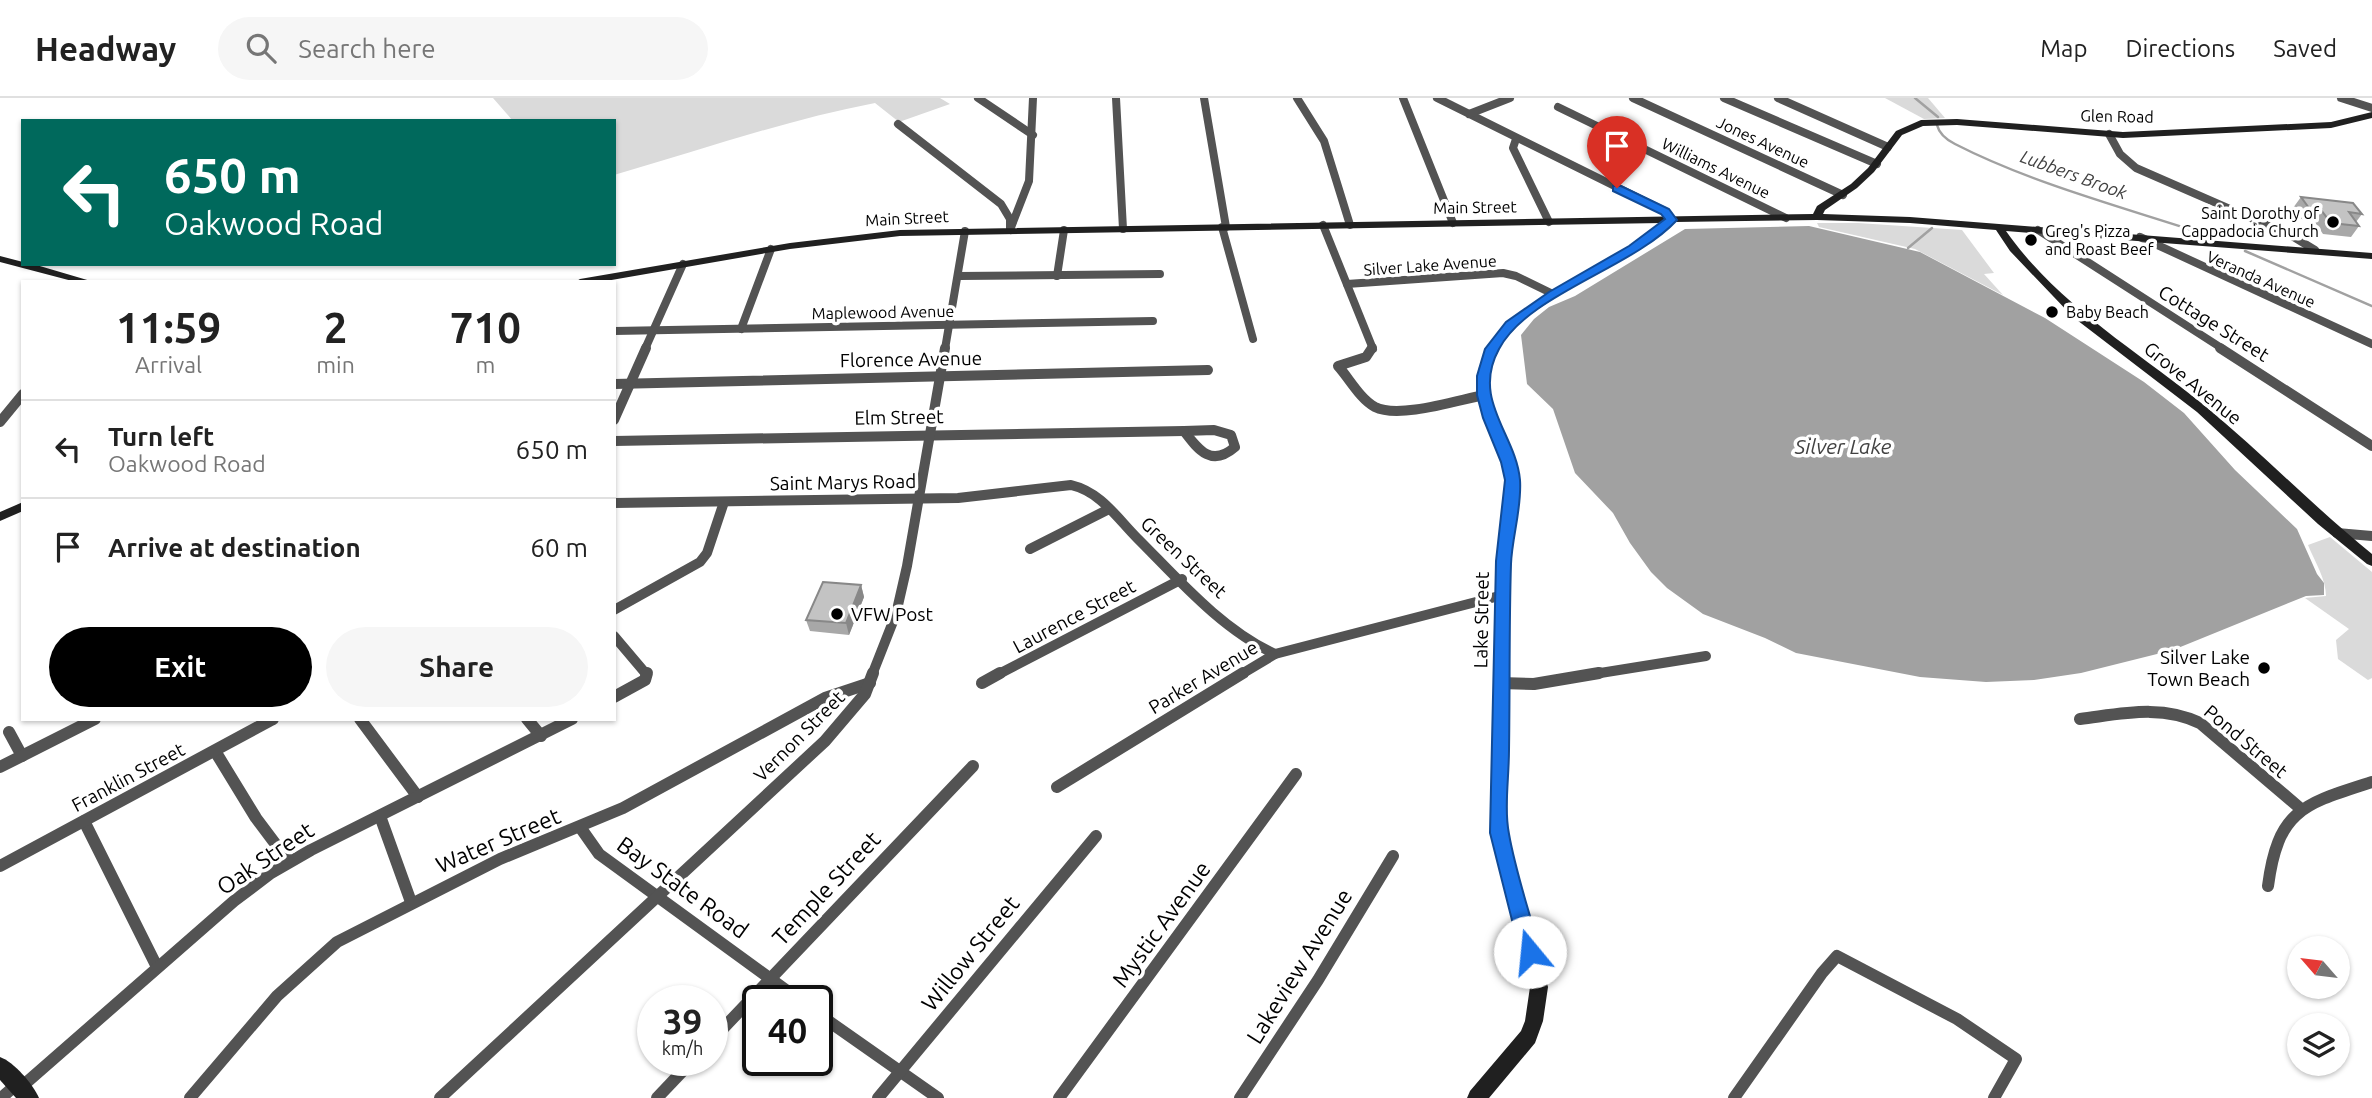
<!DOCTYPE html>
<style>
body{margin:0;font-family:Ubuntu,sans-serif;background:#f6f6f6;color:#222;height:100vh;display:flex;flex-direction:column;font-size:26px;white-space:nowrap}
*{box-sizing:border-box;margin:0}
p{font-size:23px;color:#767676}
.icon{flex:none;width:38px;height:38px;fill:none;stroke:currentColor;stroke-width:2;stroke-linecap:round;stroke-linejoin:round}
.map{position:relative;flex:1;overflow:hidden}
.drawer{position:absolute;left:21px;top:182px;width:595px;height:441px;display:flex;flex-direction:column;background:#fff;border-radius:0px;box-shadow:0 2px 5px #0004}
.drawer>*{flex:none}
.hud{position:absolute;left:21px;top:21px;width:595px;height:147px;border-radius:0px;box-shadow:0 2px 5px #0004;background:#00695c;color:#fff;overflow:hidden}
.needle{width:46px;rotate:298deg}
.buttons{position:absolute;left:2287px;top:838px;display:grid;gap:14px}
.buttons a{display:grid;place-items:center;width:63px;height:63px;border-radius:50%;background:#fff;box-shadow:0 2px 5px #0004;font-size:35px}
.speed{position:absolute;left:637px;top:887px;display:flex;gap:14px;font-size:35px;font-weight:700;text-align:center}
.speed>*{display:grid;place-content:center;width:91px;height:91px;border-radius:50%;background:#fff;box-shadow:0 2px 5px #0004;line-height:1}
.speed small{font-size:18px;font-weight:400}
.speed .limit{border:4px solid #111;border-radius:10px;background:#fff;color:#111}
.pin{position:absolute;display:grid;place-items:center;width:60px;height:60px;color:#fff;margin:-72px -30px;border-radius:50% 50% 50% 0;rotate:-45deg;box-shadow:0 0 7px #0007}
.pin .icon{rotate:45deg}
.me{position:absolute;width:77px;margin:-38px;rotate:343deg;stroke-linejoin:round;filter:drop-shadow(0 0 5px #0008)}
.turn{display:flex;align-items:center;gap:24px;height:147px;padding:0 28px;font-size:32px}
.turn .icon{width:91px;height:91px;stroke-width:2.5}
.turn b{display:block;font-size:49px;line-height:60px}
.eta{display:flex;justify-content:space-evenly;align-items:center;height:119px;text-align:center}
.eta b{font-size:42px;font-weight:700;line-height:49px}
.button{display:flex;gap:14px;margin-top:auto;padding:14px 28px}
.button a{flex:1;height:80px;border-radius:42px;background:#000;color:#fff;font-size:28px;font-weight:700;line-height:80px;text-align:center}
.button a+a{background:#f6f6f6;color:#222}
ul{padding:0;list-style:none}
li{display:flex;align-items:center;gap:21px;height:98px;padding:0 28px;border-top:2px solid #e0e0e0}
li div{flex:1}
li b{display:block;font-size:26px}
li em{font-style:normal}
header{display:flex;align-items:center;gap:42px;box-sizing:border-box;height:98px;padding:0 35px;background:#fff;border-bottom:2px solid #e0e0e0}
header strong{font-size:33px}
nav{display:flex;gap:38px;margin-inline-start:auto;font-size:24px}
.search{width:490px;height:63px;background:#f6f6f6;display:flex;align-items:center;gap:18px;box-sizing:border-box;padding:0 24px;border-radius:38px;color:#767676;font-size:26px}
.map>svg:first-child{display:block}
.green{fill:#dadada}
.water{fill:#a1a1a1}
.lines{fill:none;stroke-linecap:round;stroke-linejoin:round}
.stream{stroke:#a1a1a1;stroke-width:2.5}
.street-far2{stroke:#535353;stroke-width:8}
.street-far1{stroke:#535353;stroke-width:10}
.street{stroke:#535353;stroke-width:12}
.secondary{fill:#202020;fill-rule:evenodd}
.wall{fill:#a8a8a8}
.shaded-wall{fill:#888}
.building{fill:#c3c3c3;stroke:#888;stroke-width:2}
.route{fill:#1a73e8;stroke:#114b97;stroke-width:2}
.poi-dot{fill:#000;stroke:#fff;stroke-width:2.5}
.labels{text-anchor:middle;dominant-baseline:central;stroke-width:7;stroke-linejoin:round;paint-order:stroke}
.far-street-label{font-size:16px;fill:#000;stroke:#fff}
.far-poi-label{font-size:16px;fill:#000;stroke:#fff;text-anchor:start}
.far-water-label{font-size:18px;font-style:italic;fill:#424242;stroke:#fff}
.street-label{font-size:19px;fill:#000;stroke:#fff}
.poi-label{font-size:19px;fill:#000;stroke:#fff;text-anchor:start}
.water-label{font-size:21px;font-style:italic;fill:#424242;stroke:#fff}
.near-street-label{font-size:23px;fill:#000;stroke:#fff}
</style>
<header>
<strong>Headway</strong>
<div class="search"><svg class="icon" aria-label="search" viewBox="0 0 24 24"><circle cx="10" cy="10" r="6"/><path d="M15 15l6 6"/></svg>Search here</div>
<nav><a>Map</a><a>Directions</a><a>Saved</a></nav>
</header>
<div class="map">
<svg width="2372" height="1000" viewBox="0 0 2372 1000">
<rect width="100%" height="100%" fill="#fff"/>
<!-- green -->
<g class="green">
<path d="M 493,0 L 940,0 L 950,6 L 899,24 L 875,5 C 786,22 701,52 614,77 L 614,23 L 513,23 Z"/>
<path d="M 1885,0 L 1928,0 L 1945,20 L 1924,21 Z"/>
<path d="M 1817,125 L 1858,125 L 1962,132 L 1994,175 L 1984,176 L 2003,197 L 1915,151 L 1819,129 Z"/>
<path d="M 2330,439 L 2372,474 L 2372,580 L 2368,582 L 2338,561 L 2336,542 L 2349,531 L 2305,500 L 2326,498 C 2326,481 2315,464 2308,447 Z"/>
</g>
<!-- water -->
<path class="water" d="M 1809,128 L 1920,154 L 2045,220 L 2144,284 L 2184,315 L 2235,372 L 2297,431 L 2317,476 L 2324,485 L 2324,497 L 2306,498 L 2173,552 L 2081,575 L 2034,582 L 1986,584 L 1920,579 L 1796,555 L 1765,540 L 1703,516 L 1667,490 L 1651,474 L 1630,445 L 1613,415 L 1575,375 L 1553,311 L 1527,286 L 1521,237 L 1534,221 L 1549,209 L 1575,198 L 1685,131 Z"/>
<g class="lines">
<!-- stream -->
<g class="stream">
<path d="M 1915,0 L 1938,19"/>
<path d="M 1937,27 C 1939,35 1947,42 1955,46 C 2033,86 2126,110 2210,138"/>
<path d="M 1908,150 L 1932,130"/>
<path d="M 2245,153 L 2372,208"/>
</g>
<!-- street-far2 -->
<g class="street-far2">
<path d="M 978,0 L 1033,37"/>
<path d="M 1116,0 L 1123,131"/>
<path d="M 1204,0 L 1226,129"/>
<path d="M 1297,0 L 1324,43 L 1350,127"/>
<path d="M 1403,0 L 1453,125"/>
<path d="M 1437,0 L 1665,113 L 1672,122"/>
<path d="M 1633,0 L 1843,97"/>
<path d="M 1724,0 L 1877,66"/>
<path d="M 1778,0 L 1888,49"/>
<path d="M 2341,0 L 2372,10"/>
<path d="M 1558,9 L 1786,120"/>
<path d="M 1469,16 L 1510,0"/>
<path d="M 898,26 L 1001,106 L 1010,121 L 1010,132"/>
<path d="M 2109,36 L 2120,56 L 2136,70 L 2292,138 L 2315,152"/>
<path d="M 1516,41 L 1513,50 L 1549,124"/>
<path d="M 1323,127 L 1373,251"/>
<path d="M 1222,129 L 1253,241"/>
<path d="M 1010,132 L 1029,83 L 1033,0"/>
<path d="M 2038,132 L 2223,251"/>
<path d="M 2140,139 L 2372,246"/>
<path d="M 959,178 L 1160,176"/>
<path d="M 1057,178 L 1064,132"/>
<path d="M 1347,186 L 1503,175 L 1516,178 L 1553,196"/>
<path d="M 741,231 L 771,151"/>
<path d="M 614,233 L 1153,223"/>
<path d="M 645,251 L 683,166"/>
<path d="M 945,251 L 965,133"/>
</g>
<!-- street-far1 -->
<g class="street-far1">
<path d="M 1372,250 L 1366,259 L 1338,268 C 1349,280 1360,301 1375,309 C 1399,321 1458,302 1484,297"/>
<path d="M 2220,250 L 2372,348"/>
<path d="M 614,286 L 1208,272"/>
<path d="M 614,322 L 646,250"/>
<path d="M 0,324 L 23,296"/>
<path d="M 1214,332 L 1231,337 L 1235,349 C 1212,369 1199,353 1184,333 Z"/>
<path d="M 614,343 L 1184,333"/>
<path d="M 614,405 L 958,400 L 1071,387 C 1101,394 1117,420 1138,441 C 1178,481 1222,532 1275,556"/>
<path d="M 2337,435 L 2372,438"/>
<path d="M 1030,451 L 1109,411"/>
<path d="M 614,512 L 700,464 L 707,455 L 724,404"/>
<path d="M 614,538 L 647,577"/>
<path d="M 872,577 L 896,516 L 907,468 L 945,250"/>
<path d="M 997,577 L 1182,481"/>
<path d="M 1240,577 L 1275,556 L 1503,497"/>
<path d="M 1588,577 L 1706,558"/>
</g>
<!-- street -->
<g class="street">
<path d="M 982,585 L 1000,575"/>
<path d="M 1500,585 L 1534,586 L 1599,575"/>
<path d="M 614,599 L 645,582 L 647,575"/>
<path d="M 360,621 L 418,699"/>
<path d="M 527,621 L 541,638"/>
<path d="M 2080,621 C 2121,616 2161,606 2200,625 L 2301,711"/>
<path d="M 9,634 L 22,658"/>
<path d="M 215,653 L 256,720 L 289,764"/>
<path d="M 0,669 L 95,621"/>
<path d="M 1057,689 L 1243,575"/>
<path d="M 380,718 L 411,804"/>
<path d="M 84,723 L 157,869"/>
<path d="M 580,729 L 599,756 L 801,903"/>
<path d="M 0,768 L 273,621"/>
<path d="M 2268,788 C 2278,711 2304,706 2372,684"/>
<path d="M 817,915 L 938,1000"/>
<path d="M 712,942 L 973,668"/>
<path d="M 19,991 L 234,803 L 271,775 L 311,752 L 572,621"/>
<path d="M 1,1000 L 16,987"/>
<path d="M 190,1000 L 277,898 L 337,844 L 500,761 L 623,710 L 825,600 L 870,585"/>
<path d="M 440,1000 L 825,643 L 865,596 L 873,575"/>
<path d="M 657,1000 L 693,962"/>
<path d="M 878,1000 L 1096,738"/>
<path d="M 1059,1000 L 1296,676"/>
<path d="M 1240,1000 L 1318,882 L 1393,758"/>
<path d="M 1734,1000 L 1822,875 L 1837,858 L 1957,921 L 2016,961 L 1994,1000"/>
</g>
<!-- secondary -->
<g class="secondary">
<path d="M 2372,14 L 2372,20 L 2331,30 L 2123,40 L 1957,27 L 1923,28 L 1902,37 L 1874,74 L 1857,90 L 1825,112 L 1823,116 L 1910,119 L 2372,155 L 2372,161 L 2006,133 C 2058,207 2136,252 2205,308 C 2262,355 2314,409 2372,456 L 2372,468 L 2367,466 L 2318,426 L 2197,314 L 2073,219 L 2010,153 L 1996,132 L 1910,125 L 1817,122 L 1675,124 L 1637,153 L 1557,198 L 1524,221 L 1503,243 L 1491,269 L 1489,287 L 1493,309 L 1519,382 L 1510,463 L 1507,735 L 1548,889 L 1543,923 L 1535,945 L 1489,1000 L 1467,1000 L 1470,993 L 1521,933 L 1525,923 L 1530,889 L 1491,735 L 1496,463 L 1507,382 L 1481,309 L 1477,287 L 1479,269 L 1494,240 L 1516,217 L 1549,194 L 1629,149 L 1662,125 L 900,138 L 790,151 L 600,184 L 575,184 L 580,181 L 790,145 L 900,132 L 1813,116 L 1817,108 L 1851,86 L 1868,70 L 1896,33 L 1921,22 L 1957,21 L 2123,34 L 2331,24 Z"/>
<path d="M 0,158 L 23,164 L 23,166 L 33,166 L 94,184 L 76,184 L 0,164 Z"/>
<path d="M 23,404 L 23,413 L 0,423 L 0,414 Z"/>
<path d="M 0,959 C 14,964 33,986 39,1000 L 16,1000 L 0,982 Z"/>
</g>
</g>
<!-- wall -->
<g class="wall">
<path d="M 2301,99 L 2362,116 L 2356,124 L 2359,128 L 2351,139 L 2323,136 L 2314,123 L 2301,121 L 2293,110 Z"/>
<path d="M 861,487 L 864,499 L 849,537 L 810,533 L 806,522 Z"/>
</g>
<!-- shaded-wall -->
<path class="shaded-wall" d="M 861,487 L 864,499 L 849,537 L 846,525 Z"/>
<!-- building -->
<g class="building">
<path d="M 2301,99 L 2353,105 L 2362,116 L 2349,114 L 2359,128 L 2331,125 L 2321,112 L 2309,110 Z"/>
<path d="M 823,484 L 861,487 L 846,525 L 806,522 Z"/>
</g>
<!-- route -->
<path class="route" d="M 1613,88 L 1621,88 L 1669,111 L 1677,122 C 1633,170 1528,196 1499,251 C 1471,302 1516,336 1520,382 C 1522,410 1512,439 1511,466 C 1509,528 1510,590 1509,652 C 1509,679 1504,710 1509,736 C 1516,776 1530,815 1540,854 L 1538,860 L 1530,863 L 1523,860 L 1520,854 L 1490,735 L 1496,463 L 1505,382 L 1501,364 L 1483,320 L 1477,297 L 1477,278 L 1485,251 L 1506,224 L 1549,194 L 1629,148 L 1665,121 L 1661,116 L 1613,93 Z"/>
<!-- markers -->
<g class="poi-dot">
<circle cx="2333" cy="124" r="7"/>
<circle cx="2031" cy="142" r="7"/>
<circle cx="2052" cy="214" r="7"/>
<circle cx="837" cy="516" r="7"/>
<circle cx="2264" cy="570" r="7"/>
</g>
<g class="labels">
<!-- far-street labels -->
<g class="far-street-label">
<text transform="translate(2117 18) rotate(1)">Glen Road</text>
<text transform="translate(1763 44) rotate(25)">Jones Avenue</text>
<text transform="translate(1716 70) rotate(26)">Williams Avenue</text>
<text transform="translate(1475 109) rotate(-1)">Main Street</text>
<text transform="translate(907 120) rotate(-3)">Main Street</text>
<text transform="translate(1430 167) rotate(-4)">Silver Lake Avenue</text>
<text transform="translate(2261 181) rotate(24)">Veranda Avenue</text>
<text transform="translate(883 214) rotate(-1)">Maplewood Avenue</text>
</g>
<!-- far-poi labels -->
<g class="far-poi-label">
<text x="2319" y="115" text-anchor="end">Saint Dorothy of<tspan x="2319" dy="18">Cappadocia Church</tspan></text>
<text x="2045" y="133">Greg's Pizza<tspan x="2045" dy="18">and Roast Beef</tspan></text>
<text x="2066" y="214">Baby Beach</text>
</g>
<!-- far-water labels -->
<g class="far-water-label">
<text transform="translate(2074 76) rotate(20)">Lubbers Brook</text>
</g>
<!-- street labels -->
<g class="street-label">
<text transform="translate(2214 225) rotate(32)">Cottage Street</text>
<text transform="translate(911 261) rotate(-1)">Florence Avenue</text>
<text transform="translate(2193 285) rotate(39)">Grove Avenue</text>
<text transform="translate(899 319) rotate(-1)">Elm Street</text>
<text transform="translate(843 384) rotate(-1)">Saint Marys Road</text>
<text transform="translate(1184 459) rotate(43)">Green Street</text>
<text transform="translate(1074 518) rotate(-28)">Laurence Street</text>
<text transform="translate(1481 522) rotate(-89)">Lake Street</text>
<text transform="translate(1203 579) rotate(-31)">Parker Avenue</text>
<text transform="translate(799 638) rotate(-45)">Vernon Street</text>
<text transform="translate(2246 643) rotate(40)">Pond Street</text>
<text transform="translate(128 679) rotate(-28)">Franklin Street</text>
</g>
<!-- poi labels -->
<g class="poi-label">
<text x="851" y="516">VFW Post</text>
<text x="2250" y="559" text-anchor="end">Silver Lake<tspan x="2250" dy="22">Town Beach</tspan></text>
</g>
<!-- water labels -->
<g class="water-label">
<text x="1843" y="348">Silver Lake</text>
</g>
<!-- near-street labels -->
<g class="near-street-label">
<text transform="translate(498 742) rotate(-23)">Water Street</text>
<text transform="translate(265 760) rotate(-34)">Oak Street</text>
<text transform="translate(683 789) rotate(36)">Bay State Road</text>
<text transform="translate(826 790) rotate(-47)">Temple Street</text>
<text transform="translate(1161 826) rotate(-54)">Mystic Avenue</text>
<text transform="translate(970 855) rotate(-51)">Willow Street</text>
<text transform="translate(1299 868) rotate(-58)">Lakeview Avenue</text>
</g>
</g>
</svg>
<div class="buttons">
<a><svg class="needle" viewBox="-14 -14 28 28"><path d="M0-13l5 13h-10z" fill="#e53935"/><path d="M0 13l5-13h-10z" fill="#767676"/></svg></a>
<a><svg class="icon" aria-label="layers" viewBox="0 0 24 24"><path d="M12 4l9 5-9 5-9-5zM3 14l9 5 9-5"/></svg></a>
</div>
<div class="speed"><div>39<small>km/h</small></div><div class="limit">40</div></div>
<div class="pin" style="left:1617px;top:90px;background:#d93025"><svg class="icon" aria-label="arrive" viewBox="0 0 24 24"><path d="M6 21V4h12l-3 4 3 4H6"/></svg></div>
<svg class="me" style="left:1530px;top:854px" viewBox="-20 -20 40 40"><circle r="19" fill="#fff"/><path d="M0-13L10 11 0 6-10 11z" fill="#1a73e8"/></svg>
<div class="hud">
<div class="turn"><svg class="icon" aria-label="left" viewBox="0 0 24 24"><path d="M17 20v-9H6M10 6l-5 5 5 5"/></svg><div><b>650 m</b>Oakwood Road</div></div>
</div>
<section class="drawer">
<div class="eta">
<div><b>11:59</b><p>Arrival</p></div>
<div><b>2</b><p>min</p></div>
<div><b>710</b><p>m</p></div>
</div>
<ul>
<li><svg class="icon" aria-label="left" viewBox="0 0 24 24"><path d="M17 20v-9H6M10 6l-5 5 5 5"/></svg><div><b>Turn left</b><p>Oakwood Road</p></div><em>650 m</em></li>
<li><svg class="icon" aria-label="arrive" viewBox="0 0 24 24"><path d="M6 21V4h12l-3 4 3 4H6"/></svg><div><b>Arrive at destination</b></div><em>60 m</em></li>
</ul>
<div class="button"><a>Exit</a><a>Share</a></div>
</section>
</div>
